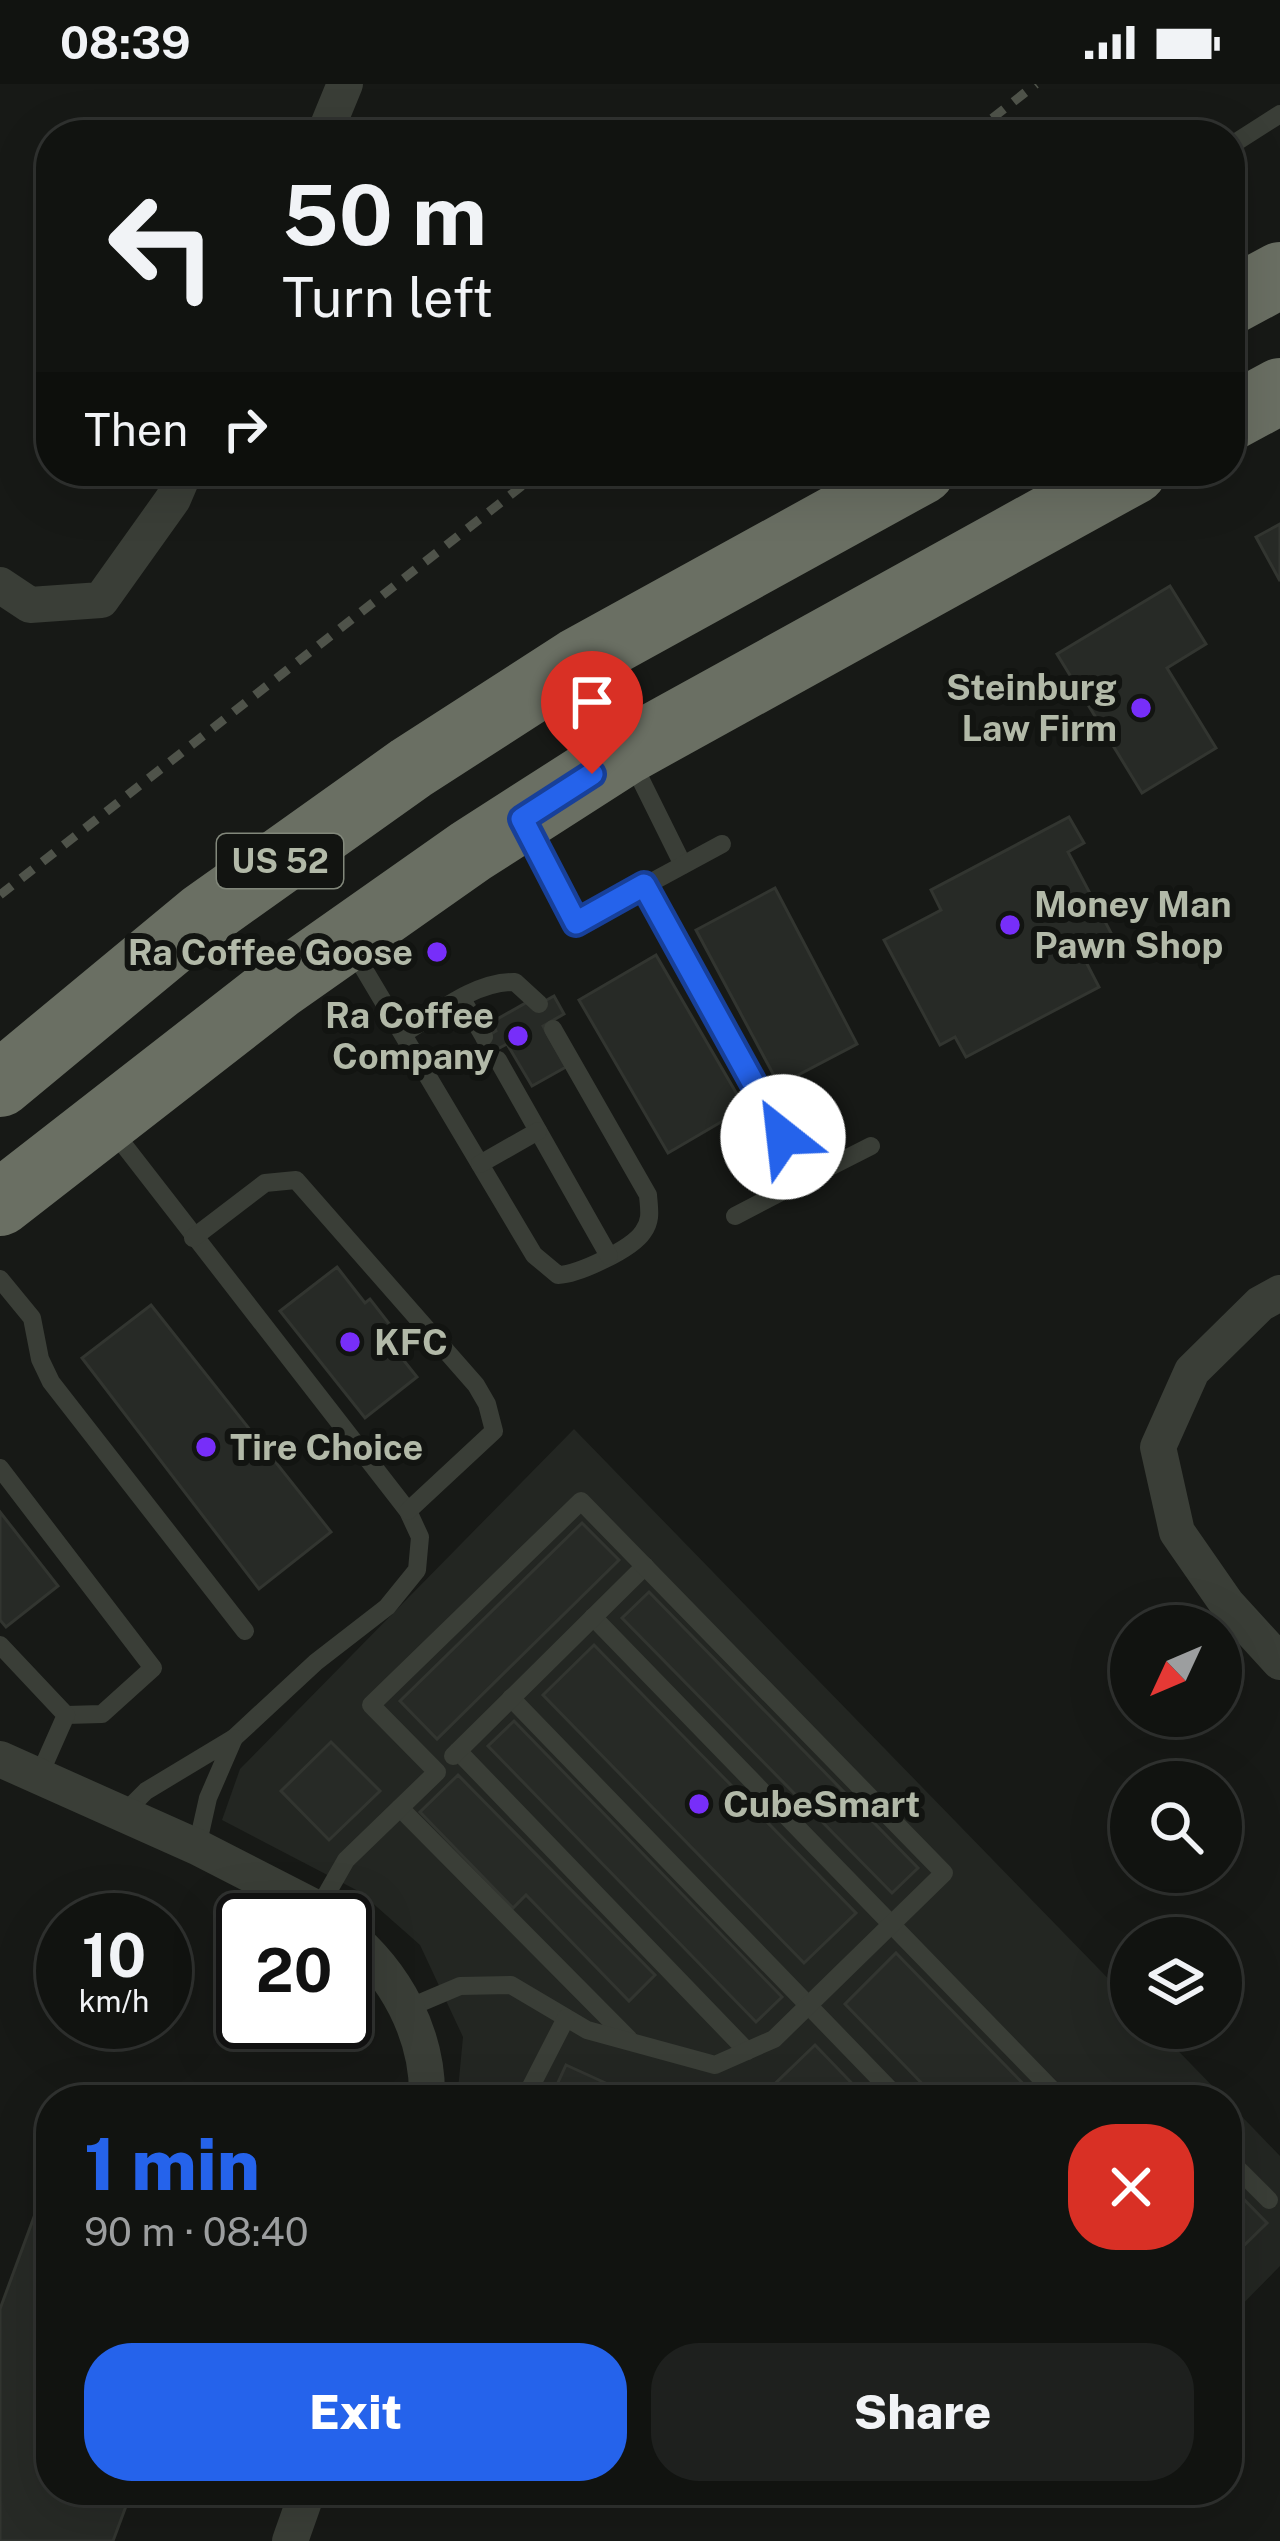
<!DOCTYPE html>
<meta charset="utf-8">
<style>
body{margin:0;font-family:"Public Sans",sans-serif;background:#1e201e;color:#f1f3f6;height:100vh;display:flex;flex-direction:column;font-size:45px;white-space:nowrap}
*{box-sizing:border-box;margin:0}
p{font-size:39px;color:#9c9e9f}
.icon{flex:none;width:66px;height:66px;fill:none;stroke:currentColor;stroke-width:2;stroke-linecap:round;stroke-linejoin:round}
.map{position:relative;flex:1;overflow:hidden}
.drawer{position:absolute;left:36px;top:2001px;width:1206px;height:420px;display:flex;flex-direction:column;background:#111310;border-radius:48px;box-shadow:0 12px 48px #0002,0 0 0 3px #303230}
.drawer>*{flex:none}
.top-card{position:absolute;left:36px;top:36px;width:1209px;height:366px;border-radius:48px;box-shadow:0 12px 48px #0002,0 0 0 3px #303230;background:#111310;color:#f1f3f6;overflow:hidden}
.needle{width:78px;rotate:226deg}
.fabs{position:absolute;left:1110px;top:1521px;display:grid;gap:24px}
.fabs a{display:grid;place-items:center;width:132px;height:132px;border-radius:50%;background:#111310;box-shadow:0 12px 48px #0002,0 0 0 3px #303230;font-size:60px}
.speed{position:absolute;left:36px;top:1809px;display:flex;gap:24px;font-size:60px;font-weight:700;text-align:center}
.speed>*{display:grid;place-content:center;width:156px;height:156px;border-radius:50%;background:#111310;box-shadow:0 12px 48px #0002,0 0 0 3px #303230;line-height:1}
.speed small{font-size:30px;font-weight:400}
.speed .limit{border:6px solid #111;border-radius:18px;background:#fff;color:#111}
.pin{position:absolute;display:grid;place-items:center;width:102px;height:102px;color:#fff;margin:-123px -51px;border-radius:50% 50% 50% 0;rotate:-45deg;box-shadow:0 0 12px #0007}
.pin .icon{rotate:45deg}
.me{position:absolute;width:132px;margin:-66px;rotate:331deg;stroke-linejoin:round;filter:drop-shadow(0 0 9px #0008)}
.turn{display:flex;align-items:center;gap:42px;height:252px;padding:0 48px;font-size:54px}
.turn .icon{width:156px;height:156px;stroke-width:2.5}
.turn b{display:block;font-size:84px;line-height:102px}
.then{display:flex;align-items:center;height:114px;padding:0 48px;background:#0003;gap:24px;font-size:45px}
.round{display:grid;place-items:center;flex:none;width:126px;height:126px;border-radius:48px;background:#1e201e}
.head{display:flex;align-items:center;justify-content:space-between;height:204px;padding:0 48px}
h1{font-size:72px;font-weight:800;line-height:90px;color:#2563eb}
.primary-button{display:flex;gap:24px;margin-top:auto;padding:24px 48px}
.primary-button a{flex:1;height:138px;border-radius:48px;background:#2563eb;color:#fff;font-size:48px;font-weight:800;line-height:138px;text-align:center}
.primary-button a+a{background:#1e201e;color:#f1f3f6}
.status{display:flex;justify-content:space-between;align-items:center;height:84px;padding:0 60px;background:#111310;direction:ltr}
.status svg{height:33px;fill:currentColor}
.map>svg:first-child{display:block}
.built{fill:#232622}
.building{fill:#272a26;stroke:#323530;stroke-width:3}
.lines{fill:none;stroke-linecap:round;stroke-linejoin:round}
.lane{stroke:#3a3e37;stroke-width:18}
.street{stroke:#3a3e37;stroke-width:36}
.highway{stroke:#6a6f63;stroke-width:66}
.rail{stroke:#4f534a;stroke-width:9;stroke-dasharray:15 12;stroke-linecap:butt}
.route-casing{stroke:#184099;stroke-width:30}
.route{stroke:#2563eb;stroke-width:21}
.poi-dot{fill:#772ef9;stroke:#121411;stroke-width:4.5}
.labels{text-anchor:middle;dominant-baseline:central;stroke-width:12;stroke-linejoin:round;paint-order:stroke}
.shield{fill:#121411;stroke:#82887b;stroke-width:3}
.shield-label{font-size:33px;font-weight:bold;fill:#b2b9a8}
.poi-label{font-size:36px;font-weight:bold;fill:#b2b9a8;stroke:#121411;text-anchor:start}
</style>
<div class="status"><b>08:39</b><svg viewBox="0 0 49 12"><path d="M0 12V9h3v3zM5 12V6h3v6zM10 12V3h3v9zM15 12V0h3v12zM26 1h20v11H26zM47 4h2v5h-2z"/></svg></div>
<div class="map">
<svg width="1280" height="2457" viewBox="0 0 1280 2457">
<rect width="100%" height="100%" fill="#171916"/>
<!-- built -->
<g class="built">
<path d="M 574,1345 L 1131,1918 L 1131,1944 L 1156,1944 L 1226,2016 L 457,2016 L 463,1953 L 420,1861 L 360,1808 L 222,1736 L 240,1685 Z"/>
<path d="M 1227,2017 L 1280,2072 L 1280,2182 L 1227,2236 Z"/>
</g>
<!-- building -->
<g class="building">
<path d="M 1280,440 L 1280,497 L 1256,453 Z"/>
<path d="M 1170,502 L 1206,560 L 1167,584 L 1216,664 L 1142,709 L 1057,570 Z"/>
<path d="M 1069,733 L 1084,759 L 1068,768 L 1118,862 L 1086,878 L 1099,903 L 966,973 L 955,953 L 940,961 L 884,856 L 941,826 L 931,806 Z"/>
<path d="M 775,804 L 857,960 L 779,1001 L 696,846 Z"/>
<path d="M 656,871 L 745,1024 L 668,1069 L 579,916 Z"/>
<path d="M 554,912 L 564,930 L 543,942 L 566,983 L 532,1002 L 507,960 L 486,971 L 478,958 L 496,947 L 492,938 L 531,916 L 534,923 Z"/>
<path d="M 337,1183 L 365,1219 L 370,1215 L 394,1246 L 385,1253 L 417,1293 L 365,1334 L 280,1227 Z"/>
<path d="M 151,1221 L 331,1448 L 259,1505 L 82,1274 Z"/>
<path d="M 0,1428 L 58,1502 L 6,1543 L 0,1536 Z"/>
<path d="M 582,1439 L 619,1476 L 437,1655 L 400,1617 Z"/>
<path d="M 649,1508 L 918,1784 L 892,1809 L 622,1534 Z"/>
<path d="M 594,1561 L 856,1829 L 804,1879 L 543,1611 Z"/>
<path d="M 514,1637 L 782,1913 L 756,1938 L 488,1662 Z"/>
<path d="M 331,1658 L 380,1707 L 329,1756 L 281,1707 Z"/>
<path d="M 458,1691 L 655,1891 L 629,1917 L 526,1811 L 513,1824 L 420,1728 Z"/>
<path d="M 896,1869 L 1039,2016 L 938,2016 L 845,1920 Z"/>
<path d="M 815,1961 L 868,2016 L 758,2016 Z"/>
<path d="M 566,1981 L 643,2016 L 550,2016 Z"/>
<path d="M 51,2087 L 51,2406 L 132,2406 L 113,2457 L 0,2457 L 0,2225 Z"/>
<path d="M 1227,2098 L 1267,2139 L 1227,2178 Z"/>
</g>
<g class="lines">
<!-- lane -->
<g class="lane">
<path d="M 1230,62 L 1280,30"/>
<path d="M 632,678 L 683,781"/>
<path d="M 527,744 L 576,839 L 722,760"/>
<path d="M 644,801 L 806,1095 L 871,1062"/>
<path d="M 352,865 L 534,1171 L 558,1191 C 579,1190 632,1165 643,1148 C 652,1136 649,1125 648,1111 L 553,945"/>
<path d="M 462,915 L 484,953"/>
<path d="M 403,950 C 436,930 475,897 515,898 L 539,920"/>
<path d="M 498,976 L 609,1172"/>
<path d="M 113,1047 L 408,1427 L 420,1453 L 417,1486 L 387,1523 L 316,1578 L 234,1654"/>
<path d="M 480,1080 L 538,1047"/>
<path d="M 735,1132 L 806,1095"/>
<path d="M 193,1154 L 265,1099 L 296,1096 L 476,1301 L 487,1320 L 494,1347 L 408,1427"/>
<path d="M 0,1195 L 32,1234 L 40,1275 L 51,1298 L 245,1547"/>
<path d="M 0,1384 L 153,1584 L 102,1630 L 66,1631"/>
<path d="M 593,1533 L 1062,2016"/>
<path d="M 0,1561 L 66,1631 L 39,1692"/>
<path d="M 511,1614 L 900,2016"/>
<path d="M 458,1667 L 747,1967"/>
<path d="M 453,1672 L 645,1482"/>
<path d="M 400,1724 L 629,1955"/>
<path d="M 122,1731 L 146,1707 L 234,1654 L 208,1714 L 197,1763"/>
<path d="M 318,1825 L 346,1776 L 437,1688 L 371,1621 L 581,1417 L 944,1789 L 774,1955 L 715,1981 L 587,1946 L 511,1901 L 460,1902 L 408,1924"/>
<path d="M 524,2016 L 566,1934"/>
<path d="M 1227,2074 L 1269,2116"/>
</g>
<!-- street -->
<g class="street">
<path d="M 324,51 L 345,0"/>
<path d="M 0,501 L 30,521 L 101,516 L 173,415 L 185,387"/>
<path d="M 1280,1209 L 1260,1220 L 1192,1287 L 1158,1363 L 1177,1448 L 1227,1520 L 1280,1578"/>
<path d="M 0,1675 L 197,1763 L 318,1825 L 331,1836"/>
<path d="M 345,1848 C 395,1889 429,1950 427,2016"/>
<path d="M 290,2457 L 308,2406"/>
</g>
<!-- highway -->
<g class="highway">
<path d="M 1230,218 L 1280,191"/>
<path d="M 1230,334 L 1280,307"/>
<path d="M 0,1000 L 203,832 L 411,684 L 577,577 L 922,387"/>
<path d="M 0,1119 L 279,902 L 471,767 L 627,667 L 1134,387"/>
</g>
<!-- rail -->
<g class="rail">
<path d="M 971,51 L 1036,0"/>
<path d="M 0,811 L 541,387"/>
</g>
</g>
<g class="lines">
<defs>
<path id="route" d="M 592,690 L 522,735 L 576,839 L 644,801 L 783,1053"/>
</defs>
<!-- route casing -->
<use href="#route" class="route-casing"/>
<!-- route -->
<use href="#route" class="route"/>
</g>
<!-- markers -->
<g class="poi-dot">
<circle cx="1141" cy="624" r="12"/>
<circle cx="1010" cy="841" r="12"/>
<circle cx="437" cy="868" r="12"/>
<circle cx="518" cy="952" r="12"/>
<circle cx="350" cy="1258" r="12"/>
<circle cx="206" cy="1363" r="12"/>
<circle cx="699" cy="1720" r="12"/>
</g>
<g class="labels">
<!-- shield labels -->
<rect class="shield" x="217" y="750" width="126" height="54" rx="9"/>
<g class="shield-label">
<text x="280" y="777">US 52</text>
</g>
<!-- poi labels -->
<g class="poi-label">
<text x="1117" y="603" text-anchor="end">Steinburg<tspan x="1117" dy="41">Law Firm</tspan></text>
<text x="1034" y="820">Money Man<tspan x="1034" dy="41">Pawn Shop</tspan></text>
<text x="413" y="868" text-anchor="end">Ra Coffee Goose</text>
<text x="494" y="931" text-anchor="end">Ra Coffee<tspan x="494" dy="41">Company</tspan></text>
<text x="374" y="1258">KFC</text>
<text x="230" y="1363">Tire Choice</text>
<text x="723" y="1720">CubeSmart</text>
</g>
</g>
</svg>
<div class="fabs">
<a><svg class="needle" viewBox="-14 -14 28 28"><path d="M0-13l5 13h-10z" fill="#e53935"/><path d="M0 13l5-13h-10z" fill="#9c9e9f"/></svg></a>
<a><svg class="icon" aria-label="search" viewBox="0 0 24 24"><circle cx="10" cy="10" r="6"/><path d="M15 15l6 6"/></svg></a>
<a><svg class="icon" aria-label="layers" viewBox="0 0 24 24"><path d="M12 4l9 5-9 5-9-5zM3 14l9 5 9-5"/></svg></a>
</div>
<div class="speed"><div>10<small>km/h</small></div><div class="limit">20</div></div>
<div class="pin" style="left:592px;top:690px;background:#d93025"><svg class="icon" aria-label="arrive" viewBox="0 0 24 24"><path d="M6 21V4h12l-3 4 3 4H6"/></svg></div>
<svg class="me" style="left:783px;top:1053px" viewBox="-20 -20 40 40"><circle r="19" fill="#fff"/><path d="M0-13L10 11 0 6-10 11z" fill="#2563eb"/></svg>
<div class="top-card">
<div class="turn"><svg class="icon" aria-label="left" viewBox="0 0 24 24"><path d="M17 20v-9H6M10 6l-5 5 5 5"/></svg><div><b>50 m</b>Turn left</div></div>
<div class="then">Then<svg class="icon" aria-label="right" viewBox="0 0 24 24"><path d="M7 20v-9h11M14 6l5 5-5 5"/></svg></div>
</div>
<section class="drawer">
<div class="head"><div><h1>1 min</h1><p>90 m · 08:40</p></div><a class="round" style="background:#d93025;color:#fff"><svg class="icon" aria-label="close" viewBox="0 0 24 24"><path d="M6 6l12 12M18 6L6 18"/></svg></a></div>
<div class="primary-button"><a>Exit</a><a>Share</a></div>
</section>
</div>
